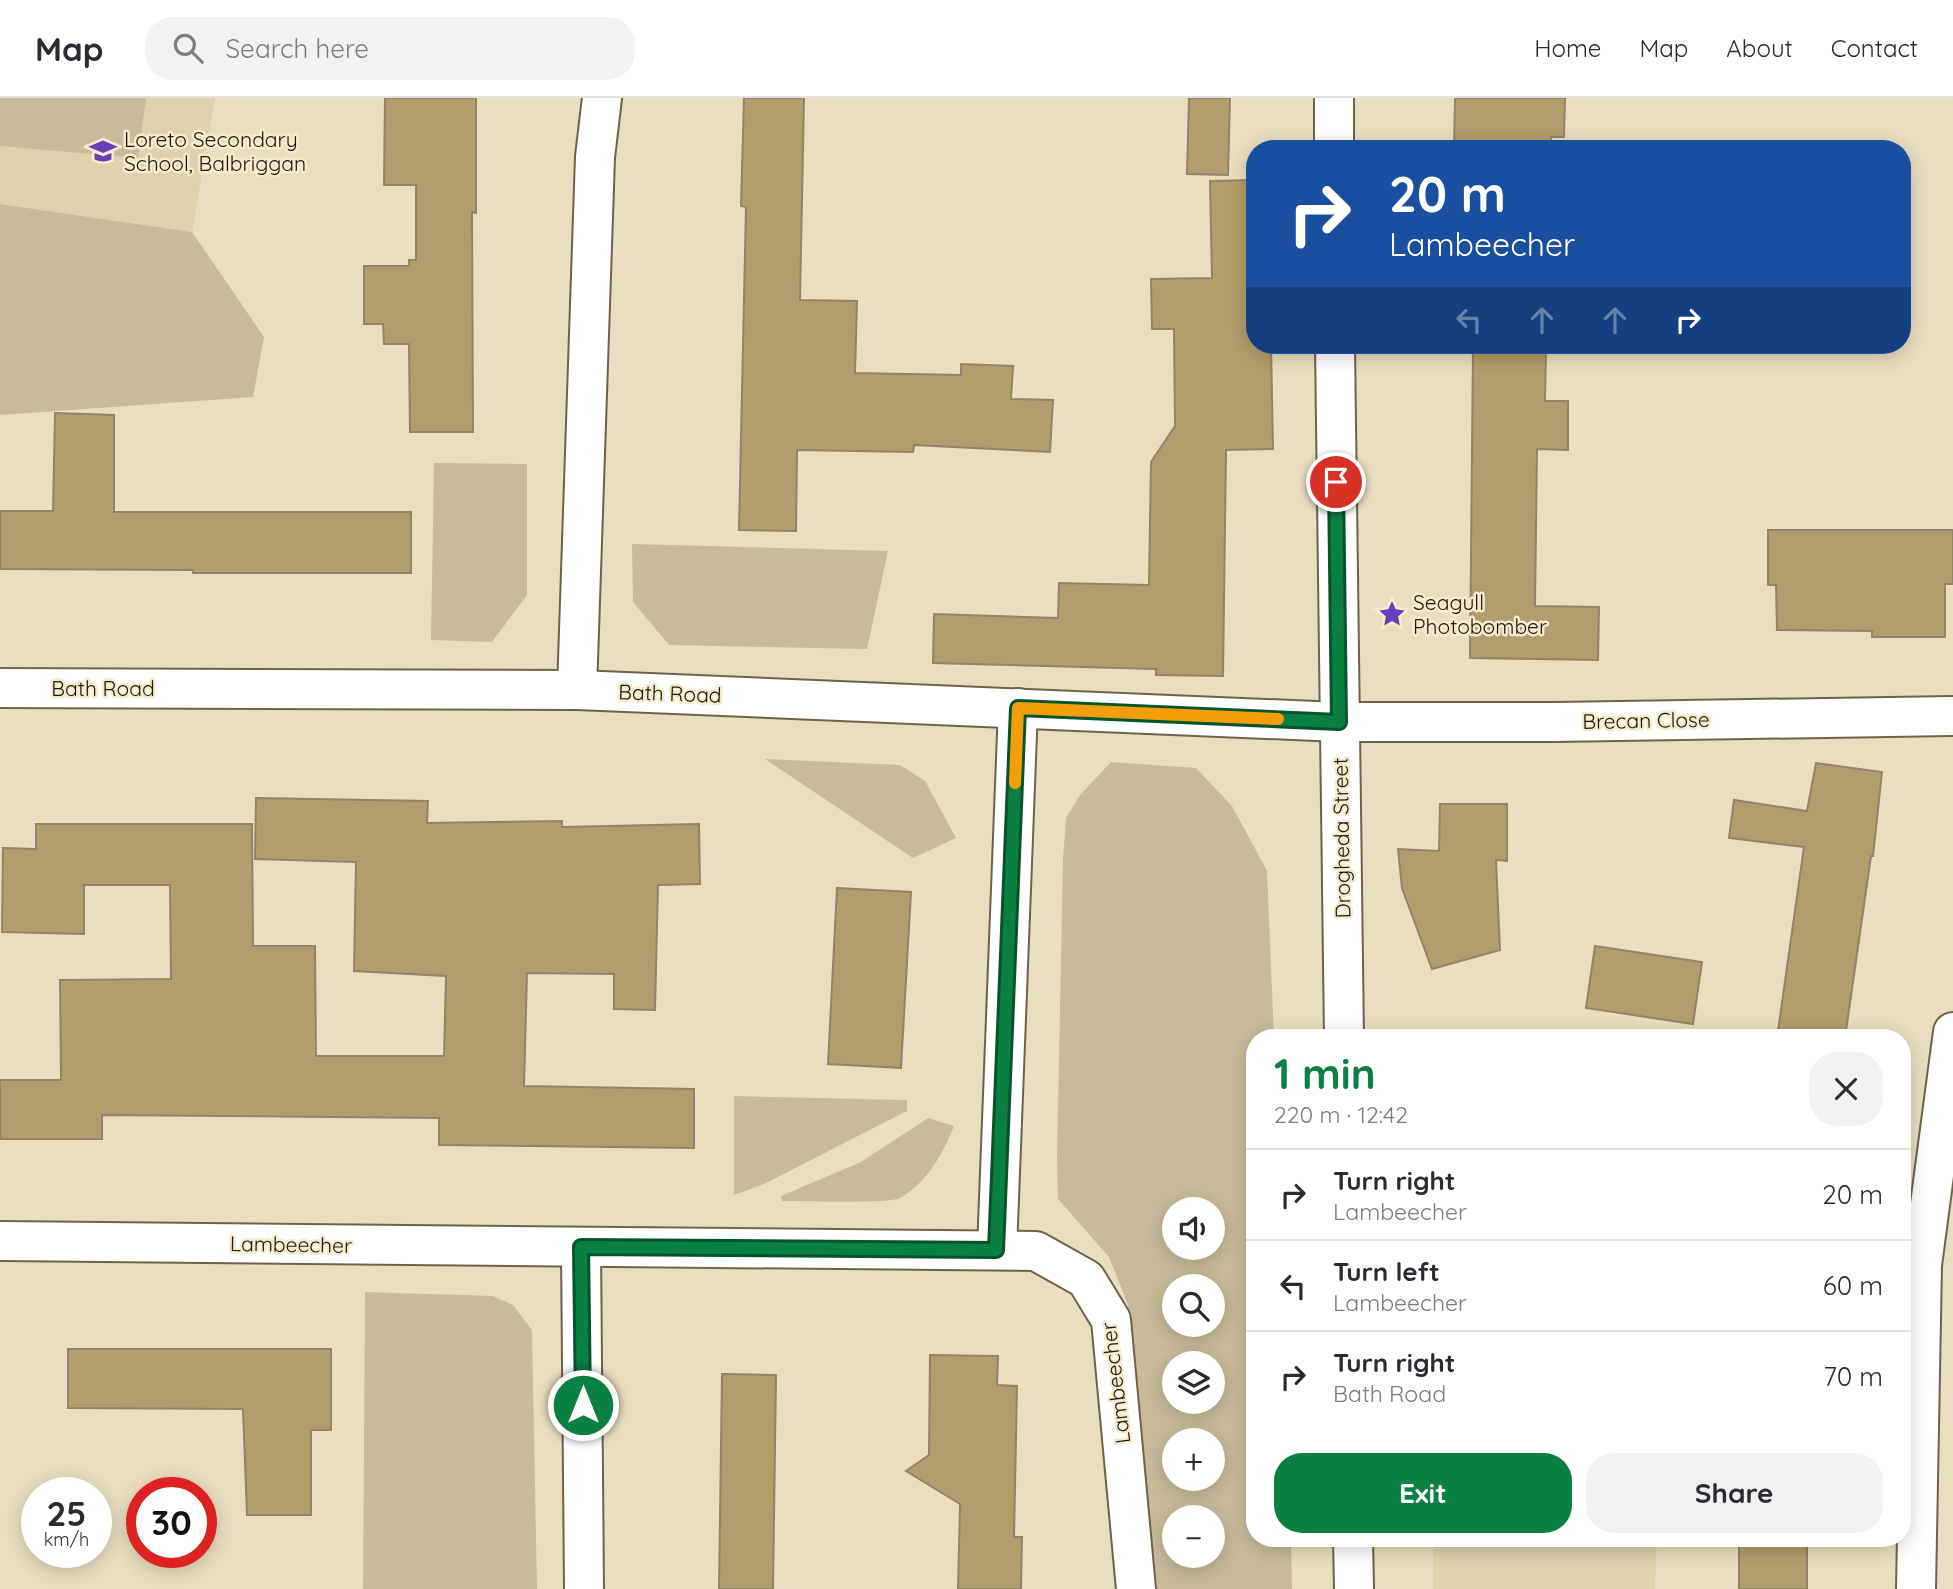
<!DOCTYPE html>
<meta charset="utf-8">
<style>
body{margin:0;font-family:Quicksand,sans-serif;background:#f2f2f3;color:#2b2b33;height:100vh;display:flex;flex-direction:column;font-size:26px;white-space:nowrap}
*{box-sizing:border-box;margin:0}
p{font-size:23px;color:#7c7c81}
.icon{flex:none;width:38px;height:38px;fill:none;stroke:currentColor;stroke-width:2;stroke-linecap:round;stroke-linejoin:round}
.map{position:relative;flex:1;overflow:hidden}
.details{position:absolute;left:1246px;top:931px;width:665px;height:518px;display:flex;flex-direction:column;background:#fff;border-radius:28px;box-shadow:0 4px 18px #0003}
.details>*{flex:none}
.hud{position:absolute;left:1246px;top:42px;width:665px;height:214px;border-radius:28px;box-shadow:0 4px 18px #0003;background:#1a4fa0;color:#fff;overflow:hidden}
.buttons{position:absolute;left:1162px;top:1099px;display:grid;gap:14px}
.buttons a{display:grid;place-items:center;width:63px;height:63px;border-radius:50%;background:#fff;box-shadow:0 4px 18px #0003;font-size:35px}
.speed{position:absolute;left:21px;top:1379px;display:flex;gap:14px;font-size:35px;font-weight:700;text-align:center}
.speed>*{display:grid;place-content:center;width:91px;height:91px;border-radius:50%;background:#fff;box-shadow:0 4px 18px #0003;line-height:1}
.speed small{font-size:18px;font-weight:400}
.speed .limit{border:10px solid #d22;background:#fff;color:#111}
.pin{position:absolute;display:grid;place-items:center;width:60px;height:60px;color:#fff;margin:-30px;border:4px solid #fff;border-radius:50%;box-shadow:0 2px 7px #0007}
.me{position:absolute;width:77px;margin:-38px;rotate:0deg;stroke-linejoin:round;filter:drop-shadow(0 0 5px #0008)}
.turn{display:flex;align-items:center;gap:24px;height:147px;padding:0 28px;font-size:32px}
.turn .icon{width:91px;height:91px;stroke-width:2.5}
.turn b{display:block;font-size:49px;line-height:60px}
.lanes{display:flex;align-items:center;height:66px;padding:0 28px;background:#0003;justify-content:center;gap:35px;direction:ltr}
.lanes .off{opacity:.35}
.round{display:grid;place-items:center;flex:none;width:74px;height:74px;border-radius:28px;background:#f2f2f3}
.headline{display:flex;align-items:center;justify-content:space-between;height:119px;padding:0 28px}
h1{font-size:42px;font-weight:700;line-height:52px;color:#0b8043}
.action{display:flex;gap:14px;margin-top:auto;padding:14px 28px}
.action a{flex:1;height:80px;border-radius:28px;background:#0b8043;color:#fff;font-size:28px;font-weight:700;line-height:80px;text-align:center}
.action a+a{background:#f2f2f3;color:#2b2b33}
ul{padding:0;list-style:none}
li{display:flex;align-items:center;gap:21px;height:91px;padding:0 28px;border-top:2px solid #e1e1e2}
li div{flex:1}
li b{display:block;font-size:26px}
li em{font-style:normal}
header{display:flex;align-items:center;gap:42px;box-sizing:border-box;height:98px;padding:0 35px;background:#fff;border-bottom:2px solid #e1e1e2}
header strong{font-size:33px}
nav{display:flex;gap:38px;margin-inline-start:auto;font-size:24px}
.search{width:490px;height:63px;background:#f2f2f3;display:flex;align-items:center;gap:18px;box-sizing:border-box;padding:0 24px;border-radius:28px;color:#7c7c81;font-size:26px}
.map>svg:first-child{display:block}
.built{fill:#e0d1ad}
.green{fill:#c9bb9a;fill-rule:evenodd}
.building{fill:#b29e6c;stroke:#908469;stroke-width:2}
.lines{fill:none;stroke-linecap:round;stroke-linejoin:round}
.minor-casing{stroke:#6e634a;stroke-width:42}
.secondary-casing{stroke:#6e634a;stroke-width:42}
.minor{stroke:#fff;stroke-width:38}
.secondary{stroke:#fff;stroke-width:38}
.route-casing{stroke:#07532c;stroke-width:18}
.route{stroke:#0b8043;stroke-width:12}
.slow{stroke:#f59e0b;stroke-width:12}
.labels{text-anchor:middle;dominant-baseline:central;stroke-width:5;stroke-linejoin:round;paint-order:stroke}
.poi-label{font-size:21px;fill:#1b170c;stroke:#f7ebce;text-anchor:start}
.street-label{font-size:21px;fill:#1b170c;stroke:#f7ebce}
</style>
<header>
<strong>Map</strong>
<div class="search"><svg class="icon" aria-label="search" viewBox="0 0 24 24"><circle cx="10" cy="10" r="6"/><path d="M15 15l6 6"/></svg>Search here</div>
<nav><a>Home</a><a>Map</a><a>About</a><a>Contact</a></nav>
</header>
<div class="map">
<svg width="1953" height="1491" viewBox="0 0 1953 1491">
<rect width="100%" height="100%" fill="#eadec1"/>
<!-- built -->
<g class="built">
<path d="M 0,0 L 215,0 L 192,134 L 0,106 Z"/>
<path d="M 1433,1440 L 1657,1440 L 1655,1491 L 1433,1491 Z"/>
</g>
<!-- green -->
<g class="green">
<path d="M 0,0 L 146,0 L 138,60 L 0,48 Z"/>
<path d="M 0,106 L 192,134 L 264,239 L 253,299 L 0,317 Z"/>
<path d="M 434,365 L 527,366 L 527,497 L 492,544 L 431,542 Z"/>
<path d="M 632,446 L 888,453 L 867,551 L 669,547 L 633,504 Z"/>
<path d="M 765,661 L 900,667 L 925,683 L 956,740 L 913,760 Z"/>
<path d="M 1111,664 L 1196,670 L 1232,708 L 1267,773 L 1274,940 L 1255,940 L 1255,1440 L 1291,1440 L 1292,1491 L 1157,1491 L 1128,1207 L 1109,1159 L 1058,1101 L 1057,1060 L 1063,762 L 1066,720 L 1080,697 ZM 1174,1111 L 1213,1111 L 1213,1150 L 1174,1150 ZM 1174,1188 L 1213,1188 L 1213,1227 L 1174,1227 ZM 1174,1265 L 1213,1265 L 1213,1304 L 1174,1304 ZM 1174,1342 L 1213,1342 L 1213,1381 L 1174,1381 ZM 1174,1419 L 1213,1419 L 1213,1458 L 1174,1458 Z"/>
<path d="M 1550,932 L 1550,940 L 1453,940 L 1453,934 Z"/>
<path d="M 734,998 L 907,1002 L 907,1013 L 764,1086 L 734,1097 Z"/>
<path d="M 928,1020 L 954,1028 C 943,1055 927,1085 900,1100 C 890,1106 800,1103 782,1103 L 781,1098 L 861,1064 Z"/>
<path d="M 365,1194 L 493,1198 L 513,1207 L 532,1232 L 537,1491 L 363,1491 Z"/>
</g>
<!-- building -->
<g class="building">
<path d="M 385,0 L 476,0 L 476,115 L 472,114 L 473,334 L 410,334 L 409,246 L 384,246 L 383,226 L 364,226 L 364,168 L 409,168 L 409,162 L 416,162 L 416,87 L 384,87 Z"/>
<path d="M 744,0 L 804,0 L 800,202 L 857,203 L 855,275 L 961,277 L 961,266 L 1013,268 L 1011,301 L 1053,302 L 1050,354 L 914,347 L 913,354 L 797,352 L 796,433 L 739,432 L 746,109 L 741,108 Z"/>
<path d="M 1189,0 L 1230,0 L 1228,77 L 1187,76 Z"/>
<path d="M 1455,0 L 1565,0 L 1564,39 L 1551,39 L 1551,49 L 1454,51 Z"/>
<path d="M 1255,82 L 1255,247 L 1271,247 L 1273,351 L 1226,352 L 1223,578 L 1156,577 L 1156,571 L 933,565 L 934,516 L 1058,520 L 1059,485 L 1149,487 L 1151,364 L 1175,328 L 1174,231 L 1152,231 L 1151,181 L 1212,180 L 1210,83 Z"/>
<path d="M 1473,251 L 1546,252 L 1545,303 L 1568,303 L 1568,352 L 1537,351 L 1535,508 L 1599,509 L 1598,562 L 1470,560 Z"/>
<path d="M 55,315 L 114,317 L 114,414 L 411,414 L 411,475 L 193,475 L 193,472 L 0,471 L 0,413 L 53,413 Z"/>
<path d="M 1768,432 L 1953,432 L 1953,486 L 1945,486 L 1945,539 L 1872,539 L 1872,533 L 1777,532 L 1776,487 L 1768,487 Z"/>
<path d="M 1816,665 L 1882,674 L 1873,758 L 1871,758 L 1845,940 L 1777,940 L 1804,749 L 1729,740 L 1734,702 L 1807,713 Z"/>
<path d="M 256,700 L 428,703 L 427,725 L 562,723 L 562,729 L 699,726 L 700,786 L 658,787 L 655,912 L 614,911 L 614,876 L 527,875 L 524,988 L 694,991 L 694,1050 L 439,1047 L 439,1020 L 102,1017 L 102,1041 L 0,1041 L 0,982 L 61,982 L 60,882 L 171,881 L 170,787 L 84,787 L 84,836 L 2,834 L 3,750 L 36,751 L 36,726 L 252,726 L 253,848 L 315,848 L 316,958 L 444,958 L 446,878 L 354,873 L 356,764 L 255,761 Z"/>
<path d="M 1440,706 L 1507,706 L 1507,763 L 1496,762 L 1500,852 L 1432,871 L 1402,790 L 1398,751 L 1439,753 Z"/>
<path d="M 837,790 L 911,794 L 901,970 L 828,966 Z"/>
<path d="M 1595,848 L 1702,864 L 1693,926 L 1586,910 Z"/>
<path d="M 68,1251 L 331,1251 L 331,1332 L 311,1332 L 311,1417 L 247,1417 L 243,1311 L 68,1310 Z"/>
<path d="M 930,1257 L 998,1258 L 997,1287 L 1017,1288 L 1014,1439 L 1022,1439 L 1021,1491 L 958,1491 L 960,1406 L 906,1373 L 929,1357 Z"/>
<path d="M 722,1276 L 776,1277 L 773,1491 L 719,1491 Z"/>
<rect x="1739" y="1440" width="68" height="51"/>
</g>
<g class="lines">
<defs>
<g id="minor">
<path d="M 0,590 L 577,592 L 1339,624 L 1555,624 L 1953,618"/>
<path d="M 577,592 L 595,59 L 602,0"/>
<path d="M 0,1143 L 1036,1153 L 1086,1181 L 1111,1222 L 1136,1491"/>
<path d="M 581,1149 L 584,1491"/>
<path d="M 997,1152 L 1018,610"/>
<path d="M 1916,1491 L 1922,1167 L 1953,934"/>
</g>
<g id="secondary">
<path d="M 1334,0 L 1334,51"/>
<path d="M 1335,247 L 1344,940"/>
<path d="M 1353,1440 L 1354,1491"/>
</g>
</defs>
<!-- minor casing -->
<use href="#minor" class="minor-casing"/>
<!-- secondary casing -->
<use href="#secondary" class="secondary-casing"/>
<!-- minor -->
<use href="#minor" class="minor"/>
<!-- secondary -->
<use href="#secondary" class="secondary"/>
</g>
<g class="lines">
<defs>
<path id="route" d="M 583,1307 L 581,1149 L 996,1152 L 1018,610 L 1339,624 L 1336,384"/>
</defs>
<!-- route casing -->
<use href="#route" class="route-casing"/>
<!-- route -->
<use href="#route" class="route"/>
<!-- slow -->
<path class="slow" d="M 1015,685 L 1018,610 L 1278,621"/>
</g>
<!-- icons -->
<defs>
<symbol id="school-bare" viewBox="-9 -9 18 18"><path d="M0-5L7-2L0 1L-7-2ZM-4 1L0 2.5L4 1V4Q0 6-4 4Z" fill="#663eb6" stroke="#f7ebce" stroke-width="2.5" paint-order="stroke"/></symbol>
<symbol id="sight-bare" viewBox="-9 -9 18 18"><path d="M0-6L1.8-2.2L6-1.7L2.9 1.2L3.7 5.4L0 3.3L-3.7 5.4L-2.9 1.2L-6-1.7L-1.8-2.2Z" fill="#663eb6" stroke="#f7ebce" stroke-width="2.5" paint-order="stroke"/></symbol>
</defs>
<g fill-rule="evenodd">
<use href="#school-bare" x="84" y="34" width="38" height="38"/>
<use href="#sight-bare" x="1373" y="497" width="38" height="38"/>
</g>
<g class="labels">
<!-- poi labels -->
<g class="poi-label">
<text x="124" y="41">Loreto Secondary<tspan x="124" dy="24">School, Balbriggan</tspan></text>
<text x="1413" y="504">Seagull<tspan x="1413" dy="24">Photobomber</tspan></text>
</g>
<!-- street labels -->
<g class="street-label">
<text x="103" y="590">Bath Road</text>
<text transform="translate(670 595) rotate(2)">Bath Road</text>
<text transform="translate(1646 622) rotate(-1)">Brecan Close</text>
<text transform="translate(1341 740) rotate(-91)">Drogheda Street</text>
<text transform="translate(291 1146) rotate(1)">Lambeecher</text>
<text transform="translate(1115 1285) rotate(-97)">Lambeecher</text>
</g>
</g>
</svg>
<div class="buttons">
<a><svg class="icon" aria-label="sound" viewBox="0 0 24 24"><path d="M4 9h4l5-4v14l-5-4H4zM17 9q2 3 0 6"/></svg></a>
<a><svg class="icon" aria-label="search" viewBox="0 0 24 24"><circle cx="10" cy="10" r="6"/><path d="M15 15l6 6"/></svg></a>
<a><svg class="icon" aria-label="layers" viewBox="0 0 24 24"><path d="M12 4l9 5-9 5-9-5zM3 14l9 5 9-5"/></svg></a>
<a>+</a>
<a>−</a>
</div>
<div class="speed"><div>25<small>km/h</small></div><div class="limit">30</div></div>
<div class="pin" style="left:1336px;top:384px;background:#d93025"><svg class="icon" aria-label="arrive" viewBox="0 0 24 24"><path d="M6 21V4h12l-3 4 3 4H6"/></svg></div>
<svg class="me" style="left:583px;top:1307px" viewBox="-20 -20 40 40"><circle r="17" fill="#0b8043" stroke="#fff" stroke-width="3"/><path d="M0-11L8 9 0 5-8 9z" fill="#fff"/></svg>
<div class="hud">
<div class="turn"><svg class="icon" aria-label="right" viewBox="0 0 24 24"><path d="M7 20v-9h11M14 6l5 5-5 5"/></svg><div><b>20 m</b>Lambeecher</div></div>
<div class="lanes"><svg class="icon off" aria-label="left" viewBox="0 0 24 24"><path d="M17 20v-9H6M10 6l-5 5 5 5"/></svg><svg class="icon off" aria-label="ahead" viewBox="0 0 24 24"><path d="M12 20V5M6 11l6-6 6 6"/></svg><svg class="icon off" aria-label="ahead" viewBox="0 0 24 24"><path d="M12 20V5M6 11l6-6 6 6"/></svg><svg class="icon" aria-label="right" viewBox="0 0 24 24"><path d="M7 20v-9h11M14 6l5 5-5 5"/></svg></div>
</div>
<section class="details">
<div class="headline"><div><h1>1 min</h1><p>220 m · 12:42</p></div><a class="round"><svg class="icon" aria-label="close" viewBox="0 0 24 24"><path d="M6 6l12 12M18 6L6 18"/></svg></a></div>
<ul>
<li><svg class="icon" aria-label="right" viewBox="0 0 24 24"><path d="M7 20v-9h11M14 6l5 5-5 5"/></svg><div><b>Turn right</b><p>Lambeecher</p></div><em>20 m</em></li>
<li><svg class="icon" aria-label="left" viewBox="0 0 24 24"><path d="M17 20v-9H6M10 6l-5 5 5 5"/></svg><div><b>Turn left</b><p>Lambeecher</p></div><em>60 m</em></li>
<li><svg class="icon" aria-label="right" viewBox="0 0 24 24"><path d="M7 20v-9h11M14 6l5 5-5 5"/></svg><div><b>Turn right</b><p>Bath Road</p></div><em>70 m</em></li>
</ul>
<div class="action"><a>Exit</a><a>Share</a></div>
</section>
</div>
